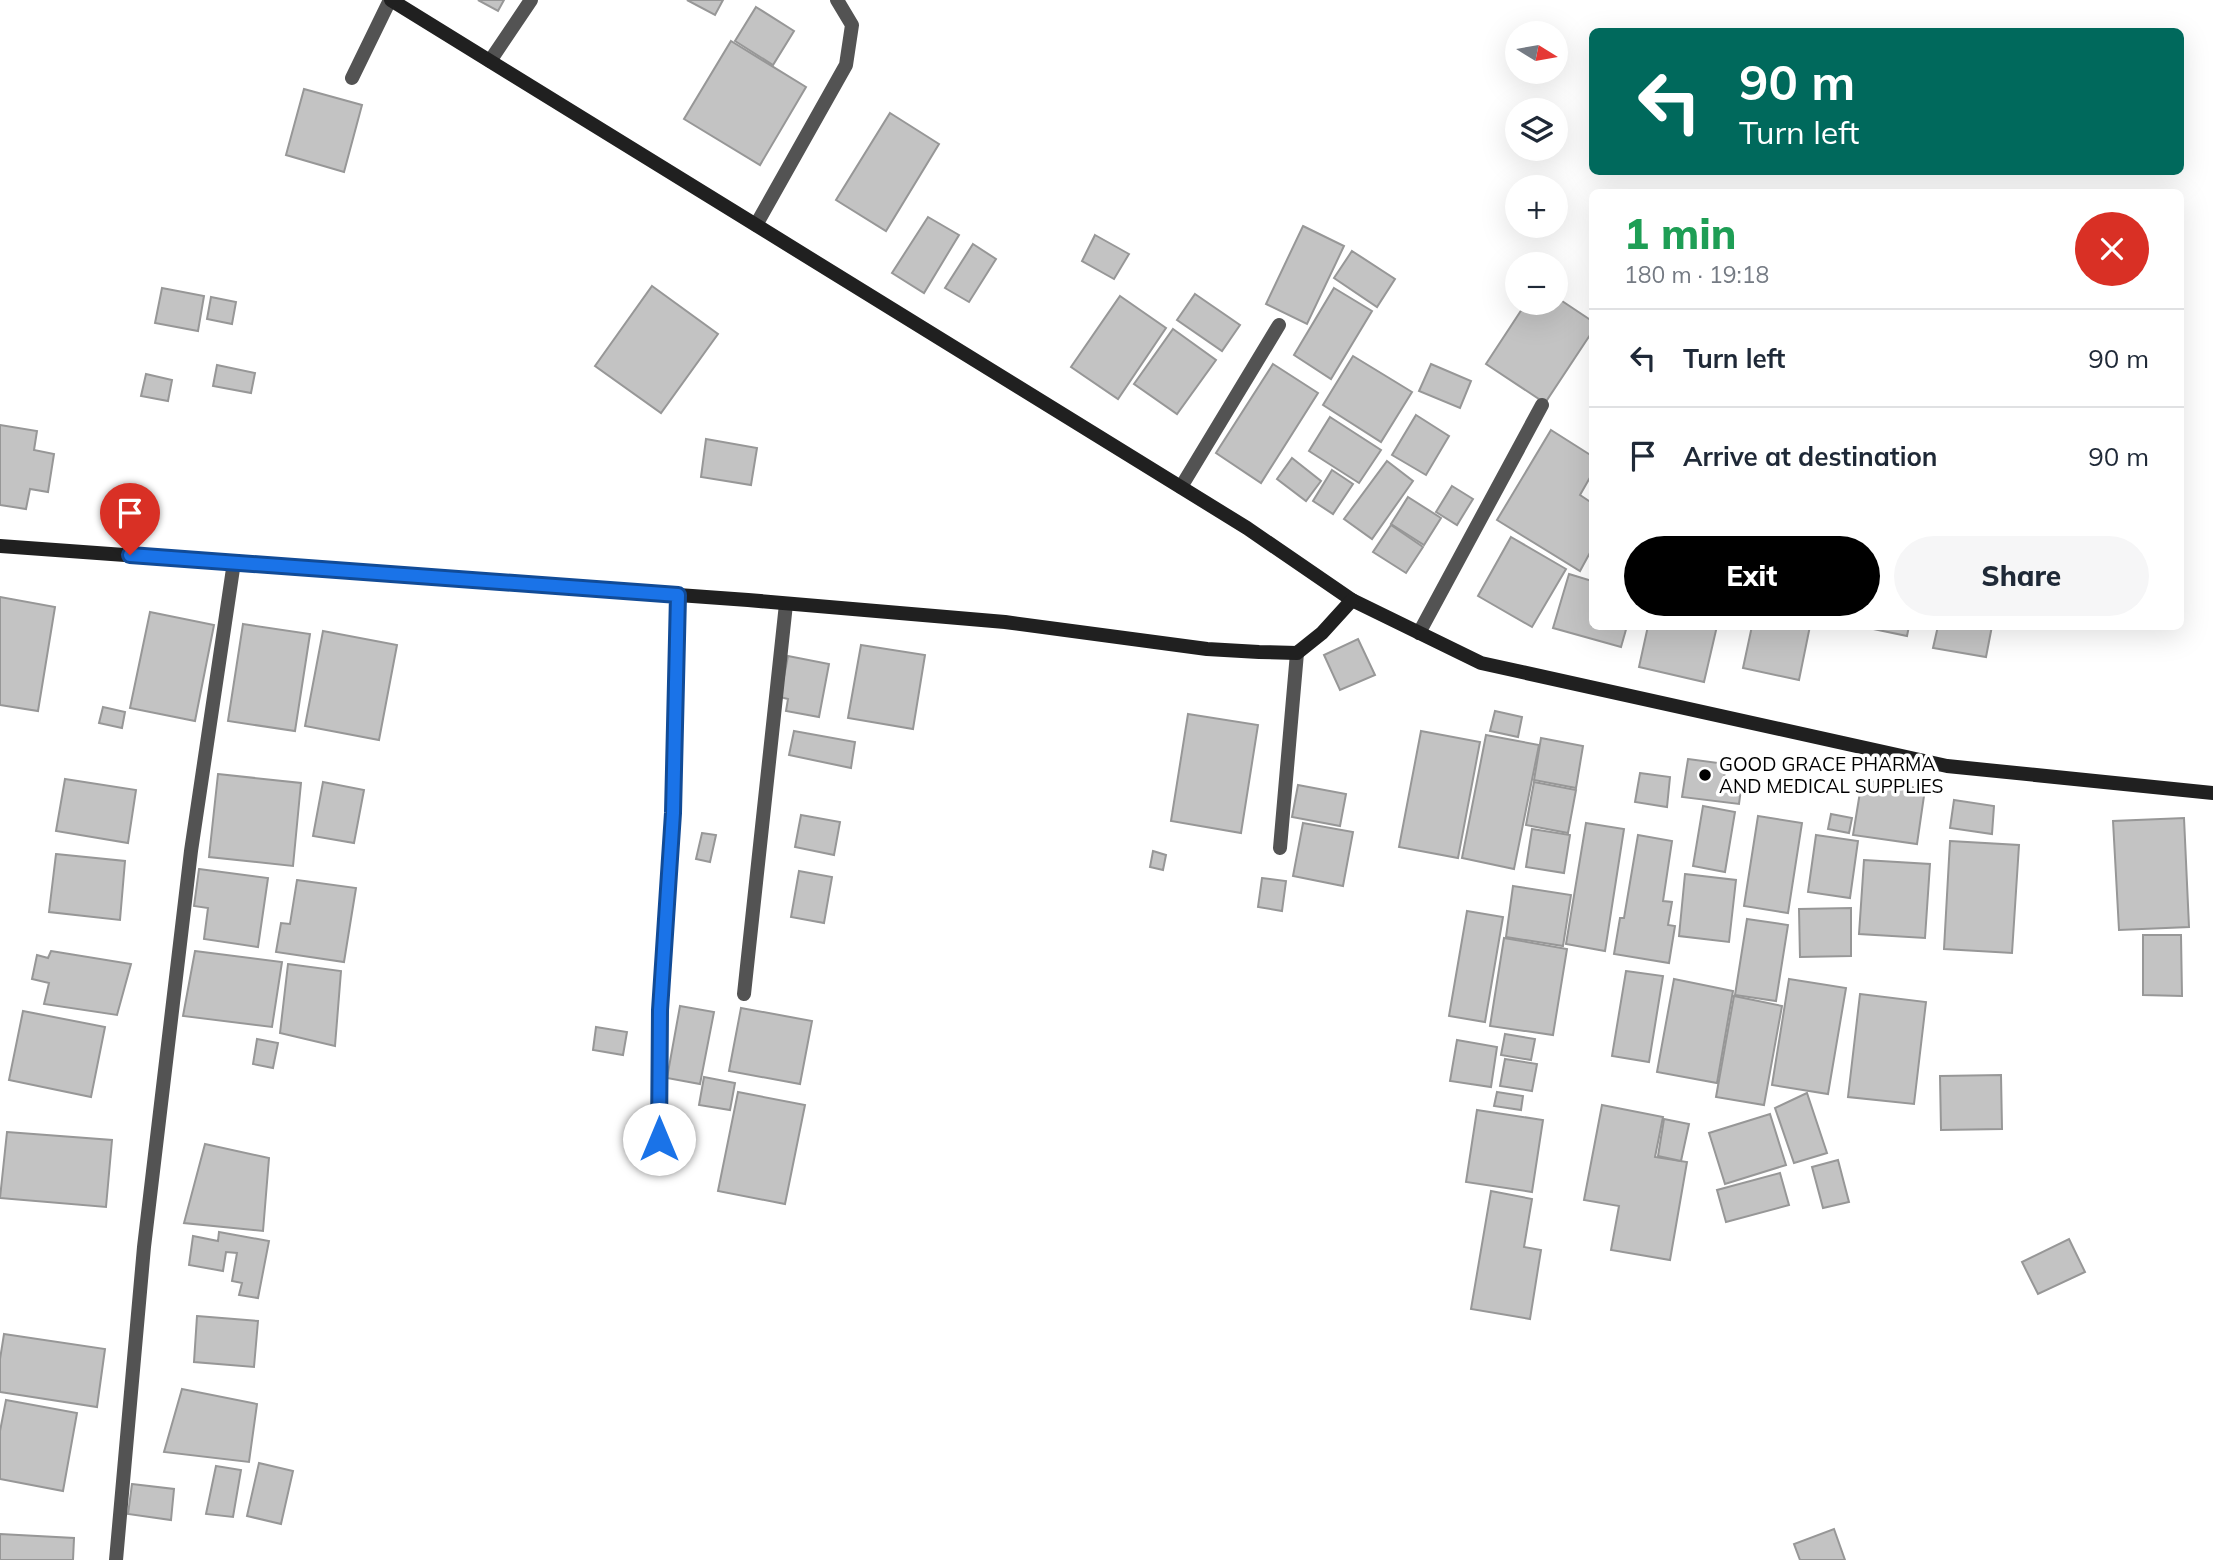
<!DOCTYPE html>
<meta charset="utf-8">
<style>
body{margin:0;font-family:Mulish,sans-serif;background:#f6f6f7;color:#1f2937;height:100vh;display:flex;flex-direction:column;font-size:26px;white-space:nowrap}
*{box-sizing:border-box;margin:0}
p{font-size:23px;color:#747a83}
.icon{flex:none;width:38px;height:38px;fill:none;stroke:currentColor;stroke-width:2;stroke-linecap:round;stroke-linejoin:round}
.map{position:relative;flex:1;overflow:hidden}
.panel{position:absolute;left:1589px;top:189px;width:595px;height:441px;display:flex;flex-direction:column;background:#fff;border-radius:10px;box-shadow:0 7px 28px #0002}
.panel>*{flex:none}
.top-card{position:absolute;left:1589px;top:28px;width:595px;height:147px;border-radius:10px;box-shadow:0 7px 28px #0002;background:#00695c;color:#fff;overflow:hidden}
.needle{width:46px;rotate:101deg}
.controls{position:absolute;left:1505px;top:21px;display:grid;gap:14px}
.controls a{display:grid;place-items:center;width:63px;height:63px;border-radius:50%;background:#fff;box-shadow:0 7px 28px #0002;font-size:35px}
.pin{position:absolute;display:grid;place-items:center;width:60px;height:60px;color:#fff;margin:-72px -30px;border-radius:50% 50% 50% 0;rotate:-45deg;box-shadow:0 0 7px #0007}
.pin .icon{rotate:45deg}
.me{position:absolute;width:77px;margin:-38px;rotate:0deg;stroke-linejoin:round;filter:drop-shadow(0 0 5px #0008)}
.turn{display:flex;align-items:center;gap:24px;height:147px;padding:0 35px;font-size:32px}
.turn .icon{width:91px;height:91px;stroke-width:2.5}
.turn b{display:block;font-size:49px;line-height:60px}
.round{display:grid;place-items:center;flex:none;width:74px;height:74px;border-radius:37px;background:#f6f6f7}
.overview{display:flex;align-items:center;justify-content:space-between;height:119px;padding:0 35px}
h1{font-size:42px;font-weight:800;line-height:52px;color:#1e9e55}
.action{display:flex;gap:14px;margin-top:auto;padding:14px 35px}
.action a{flex:1;height:80px;border-radius:42px;background:#000;color:#fff;font-size:28px;font-weight:800;line-height:80px;text-align:center}
.action a+a{background:#f6f6f7;color:#1f2937}
ul{padding:0;list-style:none}
li{display:flex;align-items:center;gap:21px;height:98px;padding:0 35px;border-top:2px solid #e0e1e3}
li div{flex:1}
li b{display:block;font-size:26px}
li em{font-style:normal}
.map>svg:first-child{display:block}
.building{fill:#c3c3c3;stroke:#979797;stroke-width:2}
.lines{fill:none;stroke-linecap:round;stroke-linejoin:round}
.lane{stroke:#535353;stroke-width:14}
.street{stroke:#535353;stroke-width:14}
.secondary{stroke:#202020;stroke-width:14}
.route-casing{stroke:#114b97;stroke-width:18}
.route{stroke:#1a73e8;stroke-width:12}
.poi-dot{fill:#000;stroke:#fff;stroke-width:2.5}
.labels{text-anchor:middle;dominant-baseline:central;stroke-width:7;stroke-linejoin:round;paint-order:stroke}
.poi-label{font-size:19px;fill:#000;stroke:#fff;text-anchor:start}
</style>
<div class="map">
<svg width="2213" height="1560" viewBox="0 0 2213 1560">
<rect width="100%" height="100%" fill="#fff"/>
<!-- building -->
<g class="building">
<path d="M 478,0 L 504,0 L 498,11 Z"/>
<path d="M 687,0 L 723,0 L 715,15 Z"/>
<path d="M 756,7 L 794,31 L 773,65 L 735,41 Z"/>
<path d="M 731,41 L 806,87 L 760,165 L 684,119 Z"/>
<path d="M 304,89 L 362,105 L 344,172 L 286,155 Z"/>
<path d="M 890,113 L 939,144 L 886,231 L 836,200 Z"/>
<path d="M 928,217 L 959,235 L 924,293 L 892,273 Z"/>
<path d="M 1303,226 L 1344,246 L 1307,324 L 1266,304 Z"/>
<path d="M 1095,235 L 1129,254 L 1114,279 L 1082,261 Z"/>
<path d="M 973,244 L 996,259 L 969,302 L 945,288 Z"/>
<path d="M 1352,251 L 1395,279 L 1377,307 L 1334,278 Z"/>
<path d="M 652,286 L 718,334 L 661,413 L 595,366 Z"/>
<path d="M 162,288 L 204,296 L 198,331 L 155,323 Z"/>
<path d="M 1334,288 L 1372,311 L 1331,379 L 1294,355 Z"/>
<path d="M 1195,294 L 1240,325 L 1222,351 L 1177,320 Z"/>
<path d="M 1120,296 L 1166,328 L 1118,399 L 1071,367 Z"/>
<path d="M 211,297 L 236,302 L 232,324 L 207,319 Z"/>
<path d="M 1556,297 L 1592,321 L 1592,332 L 1545,403 L 1486,364 L 1526,303 L 1556,303 Z"/>
<path d="M 1173,329 L 1216,360 L 1177,414 L 1134,384 Z"/>
<path d="M 1353,356 L 1412,392 L 1381,442 L 1323,405 Z"/>
<path d="M 1273,364 L 1318,393 L 1261,483 L 1216,453 Z"/>
<path d="M 1431,364 L 1471,381 L 1460,408 L 1419,391 Z"/>
<path d="M 217,365 L 255,373 L 251,393 L 213,386 Z"/>
<path d="M 146,374 L 172,380 L 168,401 L 141,396 Z"/>
<path d="M 1416,415 L 1449,436 L 1426,475 L 1392,455 Z"/>
<path d="M 1330,417 L 1381,450 L 1359,483 L 1309,451 Z"/>
<path d="M 0,425 L 37,431 L 34,450 L 54,454 L 48,492 L 30,489 L 26,509 L 0,505 Z"/>
<path d="M 1551,430 L 1592,456 L 1592,474 L 1580,495 L 1592,503 L 1592,549 L 1580,571 L 1497,520 Z"/>
<path d="M 706,439 L 757,448 L 751,485 L 701,477 Z"/>
<path d="M 1292,458 L 1321,481 L 1306,501 L 1277,479 Z"/>
<path d="M 1387,461 L 1413,481 L 1372,539 L 1344,519 Z"/>
<path d="M 1332,470 L 1353,484 L 1333,514 L 1313,501 Z"/>
<path d="M 1452,486 L 1473,499 L 1457,525 L 1436,512 Z"/>
<path d="M 1408,497 L 1441,518 L 1424,545 L 1391,524 Z"/>
<path d="M 1391,525 L 1423,547 L 1406,573 L 1373,552 Z"/>
<path d="M 1511,537 L 1566,569 L 1532,627 L 1478,596 Z"/>
<path d="M 1569,574 L 1592,581 L 1592,626 L 1627,626 L 1621,647 L 1553,628 Z"/>
<path d="M 0,597 L 55,607 L 38,711 L 0,705 Z"/>
<path d="M 150,612 L 214,625 L 195,721 L 130,708 Z"/>
<path d="M 243,624 L 310,634 L 295,731 L 228,721 Z"/>
<path d="M 1648,626 L 1717,626 L 1704,682 L 1639,667 Z"/>
<path d="M 1752,626 L 1810,626 L 1799,680 L 1743,668 Z"/>
<path d="M 1859,626 L 1909,626 L 1907,636 Z"/>
<path d="M 1938,626 L 1992,626 L 1986,657 L 1933,648 Z"/>
<path d="M 323,631 L 397,645 L 379,740 L 305,726 Z"/>
<path d="M 1358,639 L 1375,675 L 1340,690 L 1324,655 Z"/>
<path d="M 861,645 L 925,655 L 913,729 L 848,718 Z"/>
<path d="M 788,656 L 829,664 L 819,717 L 786,711 L 788,699 L 780,697 Z"/>
<path d="M 103,707 L 125,712 L 122,728 L 99,723 Z"/>
<path d="M 1495,711 L 1522,717 L 1518,737 L 1490,731 Z"/>
<path d="M 1188,714 L 1258,725 L 1241,833 L 1171,821 Z"/>
<path d="M 794,731 L 855,742 L 851,768 L 789,755 Z"/>
<path d="M 1421,731 L 1480,742 L 1458,858 L 1399,847 Z"/>
<path d="M 1486,735 L 1539,745 L 1514,869 L 1462,858 Z"/>
<path d="M 1541,738 L 1583,746 L 1576,788 L 1534,780 Z"/>
<path d="M 1688,759 L 1726,764 L 1723,786 L 1741,789 L 1739,804 L 1682,797 Z"/>
<path d="M 1640,773 L 1670,777 L 1667,807 L 1635,802 Z"/>
<path d="M 218,774 L 301,783 L 293,866 L 209,857 Z"/>
<path d="M 65,779 L 136,790 L 128,843 L 56,831 Z"/>
<path d="M 1862,780 L 1925,789 L 1917,844 L 1853,835 Z"/>
<path d="M 323,782 L 364,790 L 354,843 L 313,836 Z"/>
<path d="M 1534,782 L 1576,790 L 1568,833 L 1526,825 Z"/>
<path d="M 1298,785 L 1346,794 L 1340,826 L 1292,817 Z"/>
<path d="M 1954,800 L 1994,806 L 1992,834 L 1950,828 Z"/>
<path d="M 1703,806 L 1735,812 L 1725,872 L 1693,866 Z"/>
<path d="M 1831,814 L 1852,818 L 1849,833 L 1828,829 Z"/>
<path d="M 801,815 L 840,822 L 834,855 L 795,847 Z"/>
<path d="M 1758,816 L 1802,823 L 1788,913 L 1744,906 Z"/>
<path d="M 2184,818 L 2189,927 L 2119,930 L 2113,821 Z"/>
<path d="M 1303,823 L 1353,832 L 1343,886 L 1293,876 Z"/>
<path d="M 1586,823 L 1624,829 L 1605,951 L 1566,944 Z"/>
<path d="M 1532,829 L 1570,835 L 1564,873 L 1526,867 Z"/>
<path d="M 702,833 L 716,835 L 710,862 L 696,859 Z"/>
<path d="M 1638,835 L 1672,841 L 1663,901 L 1672,902 L 1668,925 L 1675,926 L 1669,963 L 1614,954 L 1620,918 L 1624,918 Z"/>
<path d="M 1816,835 L 1858,841 L 1850,898 L 1808,892 Z"/>
<path d="M 1950,841 L 2019,845 L 2012,953 L 1944,949 Z"/>
<path d="M 1153,851 L 1166,855 L 1163,870 L 1150,867 Z"/>
<path d="M 56,854 L 125,861 L 120,920 L 49,912 Z"/>
<path d="M 1864,860 L 1930,864 L 1925,938 L 1859,934 Z"/>
<path d="M 199,869 L 268,878 L 258,947 L 204,939 L 208,908 L 194,906 Z"/>
<path d="M 799,871 L 832,877 L 824,923 L 791,917 Z"/>
<path d="M 1685,874 L 1736,880 L 1729,942 L 1679,936 Z"/>
<path d="M 1262,878 L 1286,881 L 1282,911 L 1258,907 Z"/>
<path d="M 297,880 L 356,888 L 344,962 L 276,952 L 281,923 L 290,924 Z"/>
<path d="M 1513,886 L 1571,895 L 1563,946 L 1506,937 Z"/>
<path d="M 1851,908 L 1851,956 L 1800,957 L 1799,909 Z"/>
<path d="M 1467,911 L 1503,917 L 1485,1022 L 1449,1016 Z"/>
<path d="M 1747,919 L 1788,925 L 1776,1001 L 1735,995 Z"/>
<path d="M 2143,935 L 2181,935 L 2182,996 L 2143,995 Z"/>
<path d="M 1504,938 L 1567,949 L 1553,1035 L 1490,1026 Z"/>
<path d="M 51,951 L 131,964 L 117,1015 L 44,1004 L 49,983 L 32,979 L 37,955 L 48,958 Z"/>
<path d="M 195,951 L 282,962 L 272,1027 L 183,1016 Z"/>
<path d="M 288,964 L 341,971 L 335,1046 L 280,1033 Z"/>
<path d="M 1626,971 L 1663,976 L 1649,1062 L 1612,1056 Z"/>
<path d="M 1674,979 L 1733,991 L 1717,1083 L 1657,1072 Z"/>
<path d="M 1789,979 L 1846,988 L 1828,1094 L 1772,1085 Z"/>
<path d="M 1860,994 L 1926,1002 L 1914,1104 L 1848,1097 Z"/>
<path d="M 1734,996 L 1782,1006 L 1764,1105 L 1716,1097 Z"/>
<path d="M 680,1006 L 714,1012 L 700,1084 L 667,1078 Z"/>
<path d="M 741,1008 L 812,1021 L 800,1084 L 729,1071 Z"/>
<path d="M 23,1011 L 105,1027 L 91,1097 L 9,1080 Z"/>
<path d="M 596,1027 L 627,1032 L 623,1055 L 593,1050 Z"/>
<path d="M 1505,1034 L 1535,1039 L 1531,1060 L 1501,1055 Z"/>
<path d="M 257,1039 L 278,1043 L 273,1068 L 253,1064 Z"/>
<path d="M 1457,1040 L 1497,1047 L 1491,1087 L 1450,1081 Z"/>
<path d="M 1505,1059 L 1537,1064 L 1532,1091 L 1500,1086 Z"/>
<path d="M 2001,1075 L 2002,1129 L 1941,1130 L 1940,1076 Z"/>
<path d="M 704,1077 L 735,1083 L 730,1110 L 699,1105 Z"/>
<path d="M 738,1092 L 805,1105 L 785,1204 L 718,1191 Z"/>
<path d="M 1497,1092 L 1523,1096 L 1521,1110 L 1494,1106 Z"/>
<path d="M 1807,1093 L 1827,1153 L 1794,1163 L 1775,1108 Z"/>
<path d="M 1602,1105 L 1663,1117 L 1655,1157 L 1687,1162 L 1670,1260 L 1611,1250 L 1619,1206 L 1584,1200 Z"/>
<path d="M 1477,1110 L 1543,1120 L 1532,1192 L 1466,1182 Z"/>
<path d="M 1770,1114 L 1786,1165 L 1725,1184 L 1709,1133 Z"/>
<path d="M 1664,1119 L 1689,1124 L 1681,1161 L 1658,1156 Z"/>
<path d="M 7,1132 L 112,1140 L 106,1207 L 0,1198 Z"/>
<path d="M 205,1144 L 269,1158 L 263,1231 L 184,1223 Z"/>
<path d="M 1838,1160 L 1849,1202 L 1823,1208 L 1812,1167 Z"/>
<path d="M 1780,1173 L 1789,1205 L 1726,1222 L 1717,1190 Z"/>
<path d="M 1491,1191 L 1532,1199 L 1524,1247 L 1541,1250 L 1530,1319 L 1471,1309 Z"/>
<path d="M 219,1232 L 269,1241 L 258,1298 L 239,1295 L 242,1283 L 232,1281 L 237,1253 L 226,1252 L 223,1271 L 189,1265 L 193,1236 L 218,1241 Z"/>
<path d="M 2069,1239 L 2085,1272 L 2038,1294 L 2022,1262 Z"/>
<path d="M 197,1316 L 258,1321 L 254,1367 L 194,1362 Z"/>
<path d="M 4,1334 L 105,1349 L 97,1407 L 0,1392 L 0,1359 Z"/>
<path d="M 182,1389 L 257,1404 L 249,1462 L 164,1452 Z"/>
<path d="M 6,1400 L 77,1413 L 63,1491 L 0,1479 L 0,1431 Z"/>
<path d="M 259,1463 L 293,1471 L 281,1524 L 247,1516 Z"/>
<path d="M 216,1466 L 241,1470 L 233,1517 L 206,1514 Z"/>
<path d="M 132,1484 L 174,1489 L 171,1520 L 128,1514 Z"/>
<path d="M 1834,1529 L 1845,1560 L 1800,1560 L 1794,1544 Z"/>
<path d="M 0,1534 L 74,1538 L 73,1560 L 0,1560 Z"/>
</g>
<g class="lines">
<!-- lane -->
<g class="lane">
<path d="M 490,61 L 531,0"/>
<path d="M 352,78 L 390,0"/>
<path d="M 1181,487 L 1279,325"/>
<path d="M 1419,633 L 1542,405"/>
<path d="M 1280,848 L 1297,653"/>
</g>
<!-- street -->
<g class="street">
<path d="M 756,225 L 846,65 L 852,25 L 837,0"/>
<path d="M 744,994 L 786,604"/>
<path d="M 659,1139 L 660,1010 L 673,812 L 678,595"/>
<path d="M 116,1560 L 144,1247 L 191,851 L 234,562"/>
</g>
<!-- secondary -->
<g class="secondary">
<path d="M 391,0 L 1247,528 L 1352,600 L 1481,663 L 1947,766 L 2213,793"/>
<path d="M 0,546 L 748,600 L 1005,622 L 1207,649 L 1259,652 L 1297,653 L 1322,633 L 1352,600"/>
</g>
</g>
<g class="lines">
<defs>
<path id="route" d="M 130,555 L 678,595 L 673,813 L 660,1010 L 659,1139"/>
</defs>
<!-- route casing -->
<use href="#route" class="route-casing"/>
<!-- route -->
<use href="#route" class="route"/>
</g>
<!-- markers -->
<circle class="poi-dot" cx="1705" cy="775" r="7"/>
<g class="labels">
<!-- poi labels -->
<g class="poi-label">
<text x="1719" y="764">GOOD GRACE PHARMA<tspan x="1719" dy="22">AND MEDICAL SUPPLIES</tspan></text>
</g>
</g>
</svg>
<div class="controls">
<a><svg class="needle" viewBox="-14 -14 28 28"><path d="M0-13l5 13h-10z" fill="#e53935"/><path d="M0 13l5-13h-10z" fill="#747a83"/></svg></a>
<a><svg class="icon" aria-label="layers" viewBox="0 0 24 24"><path d="M12 4l9 5-9 5-9-5zM3 14l9 5 9-5"/></svg></a>
<a>+</a>
<a>−</a>
</div>
<div class="pin" style="left:130px;top:555px;background:#d93025"><svg class="icon" aria-label="arrive" viewBox="0 0 24 24"><path d="M6 21V4h12l-3 4 3 4H6"/></svg></div>
<svg class="me" style="left:659px;top:1139px" viewBox="-20 -20 40 40"><circle r="19" fill="#fff"/><path d="M0-13L10 11 0 6-10 11z" fill="#1a73e8"/></svg>
<div class="top-card">
<div class="turn"><svg class="icon" aria-label="left" viewBox="0 0 24 24"><path d="M17 20v-9H6M10 6l-5 5 5 5"/></svg><div><b>90 m</b>Turn left</div></div>
</div>
<section class="panel">
<div class="overview"><div><h1>1 min</h1><p>180 m · 19:18</p></div><a class="round" style="background:#d93025;color:#fff"><svg class="icon" aria-label="close" viewBox="0 0 24 24"><path d="M6 6l12 12M18 6L6 18"/></svg></a></div>
<ul>
<li><svg class="icon" aria-label="left" viewBox="0 0 24 24"><path d="M17 20v-9H6M10 6l-5 5 5 5"/></svg><div><b>Turn left</b></div><em>90 m</em></li>
<li><svg class="icon" aria-label="arrive" viewBox="0 0 24 24"><path d="M6 21V4h12l-3 4 3 4H6"/></svg><div><b>Arrive at destination</b></div><em>90 m</em></li>
</ul>
<div class="action"><a>Exit</a><a>Share</a></div>
</section>
</div>
